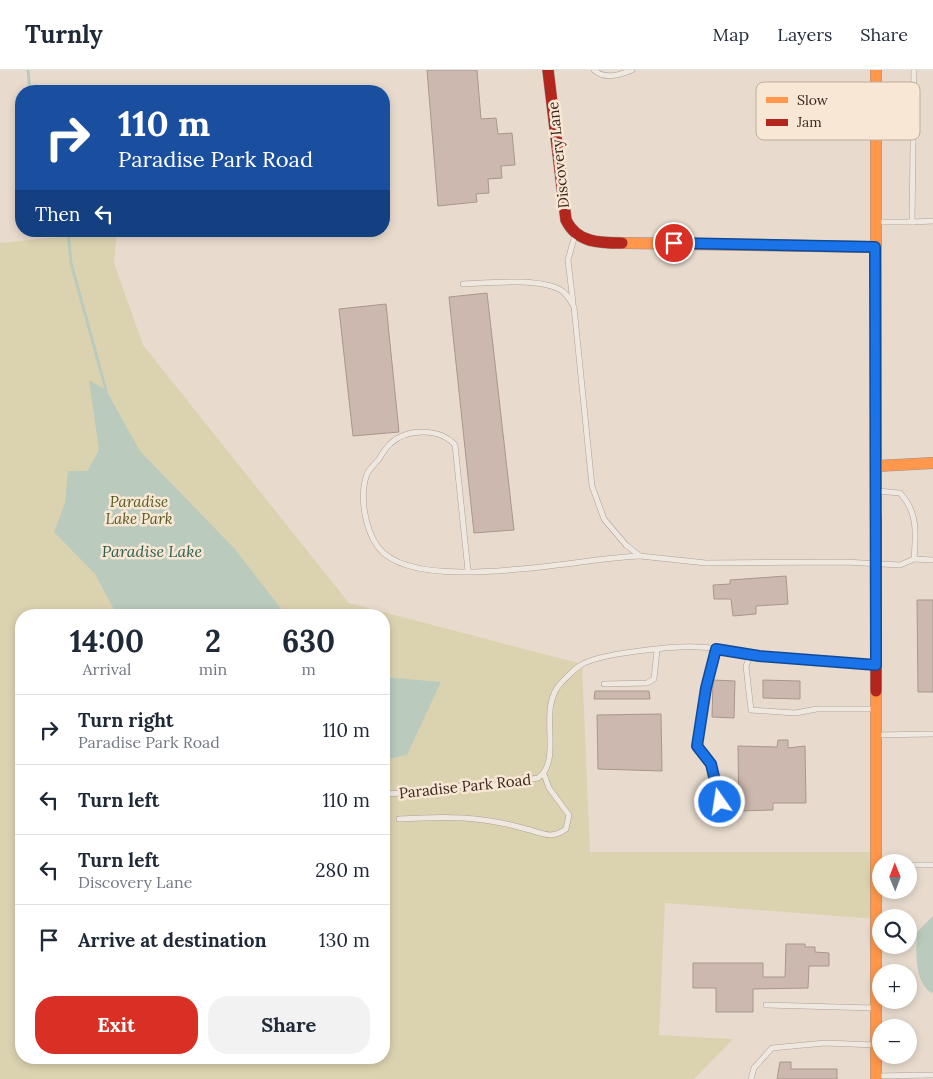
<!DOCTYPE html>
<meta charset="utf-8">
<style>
body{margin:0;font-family:Lora,serif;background:#f2f2f3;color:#1f2937;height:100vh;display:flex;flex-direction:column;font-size:19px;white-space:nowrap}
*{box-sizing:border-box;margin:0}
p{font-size:16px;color:#747a83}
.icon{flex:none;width:28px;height:28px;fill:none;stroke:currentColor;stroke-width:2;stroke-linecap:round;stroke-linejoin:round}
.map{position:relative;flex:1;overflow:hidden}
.side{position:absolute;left:15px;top:539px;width:375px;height:455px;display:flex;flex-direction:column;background:#fff;border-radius:20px;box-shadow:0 2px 8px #0003}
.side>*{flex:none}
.hud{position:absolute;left:15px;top:15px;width:375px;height:152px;border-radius:20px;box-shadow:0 2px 8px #0003;background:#1a4fa0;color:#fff;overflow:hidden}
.needle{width:32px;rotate:359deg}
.fabs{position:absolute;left:872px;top:784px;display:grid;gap:10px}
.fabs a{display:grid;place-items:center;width:45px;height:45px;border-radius:50%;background:#fff;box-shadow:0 2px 8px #0003;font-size:25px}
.pin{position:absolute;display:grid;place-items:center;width:42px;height:42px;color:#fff;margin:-21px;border:2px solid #fff;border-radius:50%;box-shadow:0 1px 5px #0007}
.me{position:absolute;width:55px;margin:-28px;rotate:347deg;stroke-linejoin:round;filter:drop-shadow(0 0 4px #0008)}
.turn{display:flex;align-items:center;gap:18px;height:105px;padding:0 20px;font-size:22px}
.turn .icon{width:65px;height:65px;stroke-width:2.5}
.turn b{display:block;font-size:35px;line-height:42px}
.then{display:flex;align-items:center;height:48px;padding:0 20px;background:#0003;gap:10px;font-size:19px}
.eta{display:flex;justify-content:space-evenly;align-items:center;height:85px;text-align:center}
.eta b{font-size:30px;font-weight:700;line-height:35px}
.button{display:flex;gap:10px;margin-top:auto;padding:10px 20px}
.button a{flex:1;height:58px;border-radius:20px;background:#d93025;color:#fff;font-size:20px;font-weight:700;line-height:58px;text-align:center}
.button a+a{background:#f2f2f3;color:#1f2937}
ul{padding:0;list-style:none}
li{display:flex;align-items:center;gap:15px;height:70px;padding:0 20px;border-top:1px solid #e0e1e3}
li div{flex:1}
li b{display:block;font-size:19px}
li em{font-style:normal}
header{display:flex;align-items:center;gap:30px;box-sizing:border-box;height:70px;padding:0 25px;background:#fff;border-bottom:1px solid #e0e1e3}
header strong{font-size:24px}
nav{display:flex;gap:28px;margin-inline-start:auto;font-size:18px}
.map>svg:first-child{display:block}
.green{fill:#dbd3b0;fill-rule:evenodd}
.water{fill:#bacbbd}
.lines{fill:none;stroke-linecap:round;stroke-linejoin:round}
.stream{stroke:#bacbbd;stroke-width:3}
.building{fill:#ccb8af;stroke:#a8968d}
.lane-casing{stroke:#ada097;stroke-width:6}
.slow-casing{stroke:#9d9087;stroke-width:12}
.jam-casing{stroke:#9d9087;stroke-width:12}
.lane{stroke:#efe8e0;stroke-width:5}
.slow{stroke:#ff974d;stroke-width:11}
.jam{stroke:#b3261e;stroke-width:11}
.route-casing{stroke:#114b97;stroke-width:12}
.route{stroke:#1a73e8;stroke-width:9}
.labels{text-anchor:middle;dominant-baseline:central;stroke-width:5;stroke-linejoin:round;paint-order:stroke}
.street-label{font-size:15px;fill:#3d271e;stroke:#f8e7d4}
.park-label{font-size:15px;font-style:italic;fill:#585b23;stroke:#f8e7d4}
.water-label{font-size:16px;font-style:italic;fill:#2c5e51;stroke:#f8e7d4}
.key{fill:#f8e7d4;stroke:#c0ad9d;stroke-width:1}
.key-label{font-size:14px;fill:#3d271e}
</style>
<header>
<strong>Turnly</strong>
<nav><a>Map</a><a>Layers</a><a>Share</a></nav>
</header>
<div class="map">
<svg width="933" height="1009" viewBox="0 0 933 1009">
<rect width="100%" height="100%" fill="#e8dbce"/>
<!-- green -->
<path class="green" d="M 117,161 L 114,193 L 143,275 L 349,533 L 582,594 L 590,782 L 876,782 L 876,849 L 665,833 L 659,965 L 733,969 L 694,1009 L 0,1009 L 0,173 ZM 21,545 L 384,545 L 384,988 L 21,988 Z"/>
<!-- water -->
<g class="water">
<path d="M 89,310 L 106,320 L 140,381 L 234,478 L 286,545 L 117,545 L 95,504 L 54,462 L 65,433 L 68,401 L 87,401 L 99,380 Z"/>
<path d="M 384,607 L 441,612 L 407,685 L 384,690 Z"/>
<path d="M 933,846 L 933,922 L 931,923 C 914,911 916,881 917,862 Z"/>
</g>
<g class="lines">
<!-- stream -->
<g class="stream">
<path d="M 28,0 L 30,21"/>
<path d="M 68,161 L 71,193 L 106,320"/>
</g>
</g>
<!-- building -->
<g class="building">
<path d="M 427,0 L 477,0 L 481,49 L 496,48 L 498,64 L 512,63 L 515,95 L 501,96 L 502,108 L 488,109 L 489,123 L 476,124 L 477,132 L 438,136 Z"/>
<path d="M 487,223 L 514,460 L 474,463 L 449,227 Z"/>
<path d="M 386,234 L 399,362 L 353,366 L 339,239 Z"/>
<path d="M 786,506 L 788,534 L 756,536 L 756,544 L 733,546 L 731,529 L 714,529 L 713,515 L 730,514 L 730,510 Z"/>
<path d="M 917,530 L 933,530 L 933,622 L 918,622 Z"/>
<path d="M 713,610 L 735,611 L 734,648 L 712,647 Z"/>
<path d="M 763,610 L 800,611 L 800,629 L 763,628 Z"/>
<path d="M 595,621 L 649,621 L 650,629 L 594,629 Z"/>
<path d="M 661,644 L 662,701 L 598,699 L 597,645 Z"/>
<path d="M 778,670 L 788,670 L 788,678 L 805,676 L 806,733 L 773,733 L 773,740 L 739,741 L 738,676 L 777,677 Z"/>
<path d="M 786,874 L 805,874 L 805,877 L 815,877 L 815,882 L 829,883 L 829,896 L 809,896 L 808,918 L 753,919 L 753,942 L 716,942 L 716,918 L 693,918 L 693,893 L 763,893 L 763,907 L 785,907 Z"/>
<path d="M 780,992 L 791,992 L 791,999 L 837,999 L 837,1009 L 777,1009 Z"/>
</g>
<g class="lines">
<defs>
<g id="lane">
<path d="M 594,0 C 605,10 620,5 632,0"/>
<path d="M 914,0 L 912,152 L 933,151"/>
<path d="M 878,152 L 912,152"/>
<path d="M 463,214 C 488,213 536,208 559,219 C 566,222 570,230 574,237 L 592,416 L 604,449 L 626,475 L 640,486 L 706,493 L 844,492 L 900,495 L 914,489 C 916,463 918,442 900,423 L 877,421"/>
<path d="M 573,233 L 568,190 L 575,165"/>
<path d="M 914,489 L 933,490"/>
<path d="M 468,501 L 455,375 C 440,358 407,358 390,374 C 386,378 382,384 379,389 C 375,394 369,399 367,404 C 359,426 365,459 378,477 C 415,527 583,487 640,486"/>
<path d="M 716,579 L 706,618 L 697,676 L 711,694 L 720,732"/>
<path d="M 751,584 L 746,596 L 751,640 L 795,643 L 817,639 L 875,639"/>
<path d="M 604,614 L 647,613 L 654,609 L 657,580"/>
<path d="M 876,665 L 933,664"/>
<path d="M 384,724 L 422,722 L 458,716 L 495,715 L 538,708 C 564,690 536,639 561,613 C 567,607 574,599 581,595 C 599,583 675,576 697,577 C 719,577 740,584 761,586 C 799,590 837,593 875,595"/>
<path d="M 399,749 C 445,746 482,746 526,759 C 542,763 551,770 566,759 L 569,745 L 549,718 L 544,704"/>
<path d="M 909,795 L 933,795"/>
<path d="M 766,935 L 875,938"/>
<path d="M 876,1006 L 933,1005"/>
<path d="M 751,1009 L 754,998 L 772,978 L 825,973 L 875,975"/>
</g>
<g id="slow">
<path d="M 876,0 L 876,448"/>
<path d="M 622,173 L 875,177"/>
<path d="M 877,396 L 933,393"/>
<path d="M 876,621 L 876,1009"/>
</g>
<g id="jam">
<path d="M 548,0 L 566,150 C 577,173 600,173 622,173"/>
<path d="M 876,448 L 876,621"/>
</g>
</defs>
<!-- lane casing -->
<use href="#lane" class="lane-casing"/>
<!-- slow casing -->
<use href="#slow" class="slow-casing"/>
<!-- jam casing -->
<use href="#jam" class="jam-casing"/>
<!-- lane -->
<use href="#lane" class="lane"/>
<!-- slow -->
<use href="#slow" class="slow"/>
<!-- jam -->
<use href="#jam" class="jam"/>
</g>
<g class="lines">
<defs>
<path id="route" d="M 674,173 L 875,177 L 876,595 L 759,586 L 716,579 L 706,618 L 697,676 L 711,694 L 720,732"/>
</defs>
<!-- route casing -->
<use href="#route" class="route-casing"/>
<!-- route -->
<use href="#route" class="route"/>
</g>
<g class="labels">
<!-- street labels -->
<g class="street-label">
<text transform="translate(558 85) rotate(-96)">Discovery Lane</text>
<text transform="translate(465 716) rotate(-6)">Paradise Park Road</text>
</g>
<!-- park labels -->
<g class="park-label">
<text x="139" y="431">Paradise<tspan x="139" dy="17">Lake Park</tspan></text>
</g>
<!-- water labels -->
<g class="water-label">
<text x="152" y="481">Paradise Lake</text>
</g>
</g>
<!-- legend -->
<rect x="756" y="12" width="164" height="58" rx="8" class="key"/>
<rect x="766" y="27" width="22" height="6" fill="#ff974d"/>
<rect x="766" y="49" width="22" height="7" fill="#b3261e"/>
<g class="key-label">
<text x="797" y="35">Slow</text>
<text x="797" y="57">Jam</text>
</g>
</svg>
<div class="fabs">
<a><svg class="needle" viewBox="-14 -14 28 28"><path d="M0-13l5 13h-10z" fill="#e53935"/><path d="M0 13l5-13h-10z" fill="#747a83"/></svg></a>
<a><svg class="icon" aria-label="search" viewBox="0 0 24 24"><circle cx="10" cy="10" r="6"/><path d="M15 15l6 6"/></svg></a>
<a>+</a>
<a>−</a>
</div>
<div class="pin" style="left:674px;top:173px;background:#d93025"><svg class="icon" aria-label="arrive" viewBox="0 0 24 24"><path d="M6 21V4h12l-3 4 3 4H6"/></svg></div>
<svg class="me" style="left:720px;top:732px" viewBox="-20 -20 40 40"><circle r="17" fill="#1a73e8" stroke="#fff" stroke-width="3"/><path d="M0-11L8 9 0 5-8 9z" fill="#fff"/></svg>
<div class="hud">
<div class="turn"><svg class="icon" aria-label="right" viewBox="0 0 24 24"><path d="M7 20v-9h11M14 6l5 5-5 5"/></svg><div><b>110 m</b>Paradise Park Road</div></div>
<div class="then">Then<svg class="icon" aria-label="left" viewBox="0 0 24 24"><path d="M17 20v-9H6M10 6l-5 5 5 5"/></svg></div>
</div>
<section class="side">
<div class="eta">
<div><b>14:00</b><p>Arrival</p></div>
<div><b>2</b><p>min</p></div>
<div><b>630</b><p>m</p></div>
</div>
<ul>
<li><svg class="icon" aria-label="right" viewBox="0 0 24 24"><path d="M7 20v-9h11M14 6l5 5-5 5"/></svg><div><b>Turn right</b><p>Paradise Park Road</p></div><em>110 m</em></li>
<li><svg class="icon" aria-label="left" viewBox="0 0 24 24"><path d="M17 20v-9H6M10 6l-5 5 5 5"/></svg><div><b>Turn left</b></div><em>110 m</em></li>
<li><svg class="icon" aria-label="left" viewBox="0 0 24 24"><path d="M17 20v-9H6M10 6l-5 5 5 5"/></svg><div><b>Turn left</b><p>Discovery Lane</p></div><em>280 m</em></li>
<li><svg class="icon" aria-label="arrive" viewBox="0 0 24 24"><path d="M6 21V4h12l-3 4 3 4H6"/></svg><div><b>Arrive at destination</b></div><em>130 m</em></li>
</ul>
<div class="button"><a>Exit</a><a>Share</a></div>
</section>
</div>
